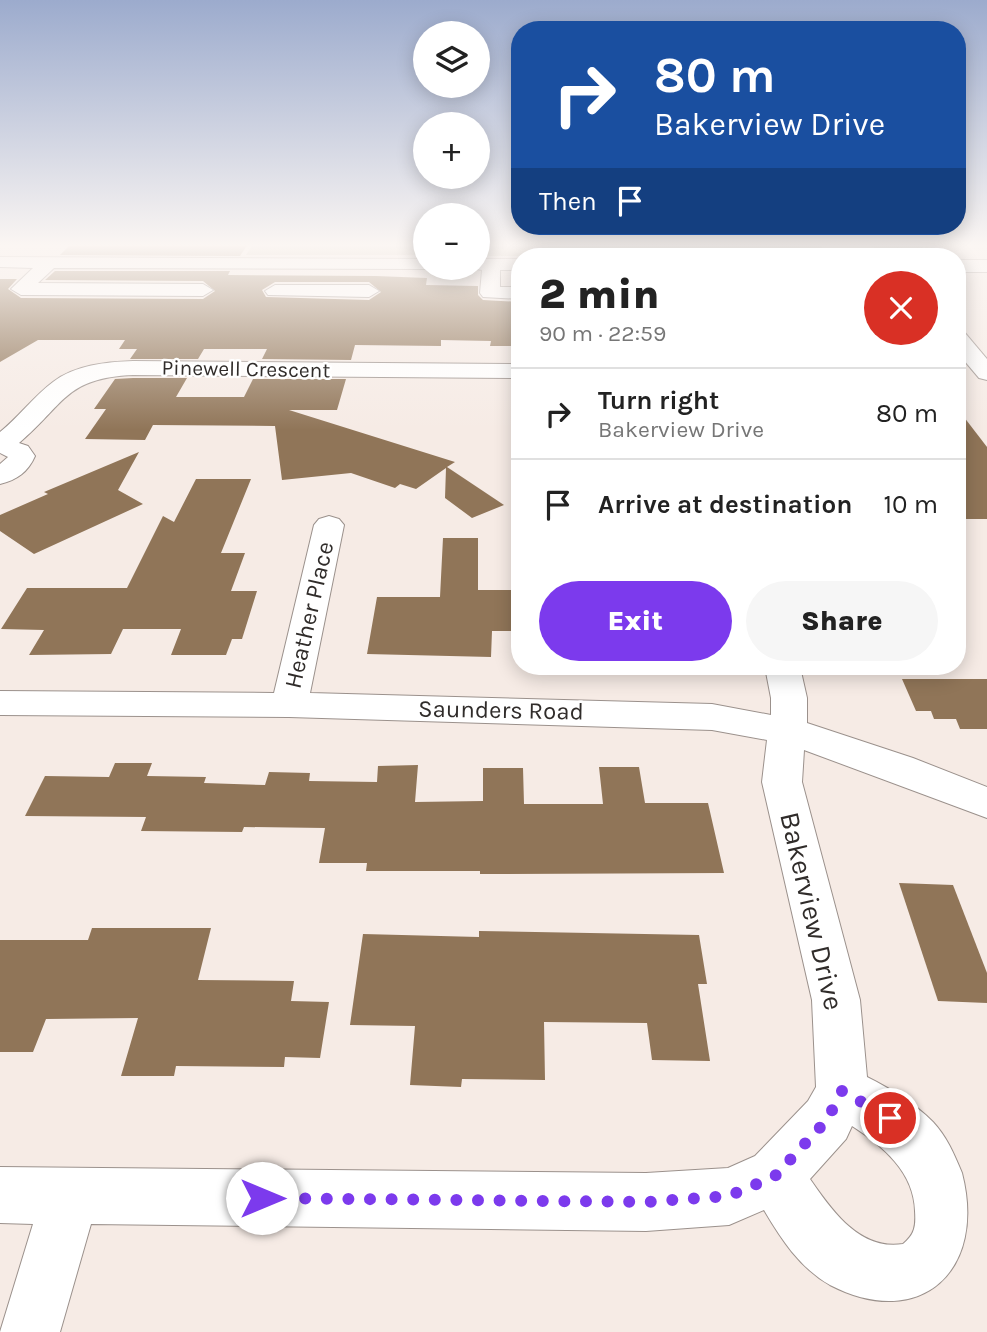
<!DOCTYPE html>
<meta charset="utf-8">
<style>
body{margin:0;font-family:Karla,sans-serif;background:#f6f6f6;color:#222;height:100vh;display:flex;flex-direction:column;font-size:26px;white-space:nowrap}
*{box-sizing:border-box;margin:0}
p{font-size:23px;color:#767676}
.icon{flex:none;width:38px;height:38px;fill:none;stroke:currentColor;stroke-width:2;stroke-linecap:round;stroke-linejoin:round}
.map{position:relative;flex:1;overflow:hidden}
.panel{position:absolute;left:511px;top:248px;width:455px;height:427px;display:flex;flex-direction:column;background:#fff;border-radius:28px;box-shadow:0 4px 18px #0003}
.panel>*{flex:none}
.top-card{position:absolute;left:511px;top:21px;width:455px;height:214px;border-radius:28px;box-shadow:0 4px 18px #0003;background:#1a4fa0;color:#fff;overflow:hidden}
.tools{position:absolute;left:413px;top:21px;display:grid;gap:14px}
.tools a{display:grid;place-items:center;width:77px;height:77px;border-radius:50%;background:#fff;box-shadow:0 4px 18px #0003;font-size:35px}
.pin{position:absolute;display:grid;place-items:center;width:60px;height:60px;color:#fff;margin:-30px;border:4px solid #fff;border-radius:50%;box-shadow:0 2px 7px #0007}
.me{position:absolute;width:77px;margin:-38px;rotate:90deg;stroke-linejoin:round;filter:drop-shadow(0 0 5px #0008)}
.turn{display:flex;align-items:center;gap:24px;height:147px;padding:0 28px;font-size:32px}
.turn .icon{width:91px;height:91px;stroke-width:2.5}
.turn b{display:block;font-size:49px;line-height:60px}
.then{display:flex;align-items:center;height:66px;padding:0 28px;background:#0003;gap:14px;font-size:26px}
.round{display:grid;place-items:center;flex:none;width:74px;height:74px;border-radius:37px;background:#f6f6f6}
.head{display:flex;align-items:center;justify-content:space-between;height:119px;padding:0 28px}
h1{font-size:42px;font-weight:800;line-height:52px}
.cta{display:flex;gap:14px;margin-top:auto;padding:14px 28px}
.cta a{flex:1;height:80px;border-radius:42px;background:#7c3aed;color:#fff;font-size:28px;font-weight:800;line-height:80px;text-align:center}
.cta a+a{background:#f6f6f6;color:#222}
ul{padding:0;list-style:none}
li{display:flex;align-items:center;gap:21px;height:91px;padding:0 28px;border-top:2px solid #e0e0e0}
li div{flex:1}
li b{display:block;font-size:26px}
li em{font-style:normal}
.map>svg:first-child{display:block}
.green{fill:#c1b9a2}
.building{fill:#907558;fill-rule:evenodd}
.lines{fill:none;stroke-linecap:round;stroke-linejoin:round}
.minor-casing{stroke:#9b918c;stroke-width:2}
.path{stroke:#948c88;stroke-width:2.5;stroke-dasharray:2.5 2.5;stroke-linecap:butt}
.minor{fill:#fff;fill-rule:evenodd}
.route{stroke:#7c3aed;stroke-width:12;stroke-dasharray:0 21.6}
.labels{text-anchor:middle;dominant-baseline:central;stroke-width:5;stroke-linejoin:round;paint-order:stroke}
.far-street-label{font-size:21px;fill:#302c2a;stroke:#fff}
.street-label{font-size:24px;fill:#302c2a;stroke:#fff}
.near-street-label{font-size:28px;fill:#302c2a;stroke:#fff}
</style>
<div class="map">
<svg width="987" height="1332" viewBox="0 0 987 1332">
<rect width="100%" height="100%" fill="#f6ebe5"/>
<!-- green -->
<g class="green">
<path d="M 253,244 L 425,244 L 425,255 L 246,255 Z"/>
<path d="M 478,244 L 918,244 L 931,256 L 478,256 Z"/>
</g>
<!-- building -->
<g class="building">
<path d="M 71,244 L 248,244 L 240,256 L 60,255 Z"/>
<path d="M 55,271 L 230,271 L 228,275 L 376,276 L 427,278 L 426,285 L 478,286 L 478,295 L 483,300 L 520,302 L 520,346 L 490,346 L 491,341 L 441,340 L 441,346 L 355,345 L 351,360 L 262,359 L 267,349 L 204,349 L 198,359 L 130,359 L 137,349 L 119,349 L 125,340 L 38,340 L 0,362 L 0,279 L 17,279 L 8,289 L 21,298 L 203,299 L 215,291 L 203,281 L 45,280 ZM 275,282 L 369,282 L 381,292 L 369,300 L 266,297 L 262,290 Z"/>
<path d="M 133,378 L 187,378 L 176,397 L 244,397 L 253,379 L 346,379 L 337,410 L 289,410 L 455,462 L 447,467 L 504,505 L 472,518 L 445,498 L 446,468 L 416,489 L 400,484 L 395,488 L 351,473 L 282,480 L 275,426 L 153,425 L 145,440 L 85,439 L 106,409 L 94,409 L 115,379 Z"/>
<path d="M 957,408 L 987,447 L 987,519 L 957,519 Z"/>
<path d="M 139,452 L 118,490 L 143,504 L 34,554 L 0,531 L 0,515 L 48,494 L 44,492 Z"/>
<path d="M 196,479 L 251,479 L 221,553 L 245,553 L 231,591 L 257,591 L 242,639 L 232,639 L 226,655 L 171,655 L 181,629 L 123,629 L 111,654 L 29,655 L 44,630 L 1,629 L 27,588 L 127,588 L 163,516 L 174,522 Z"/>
<path d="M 443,538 L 478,538 L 478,590 L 520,590 L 520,631 L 492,631 L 491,657 L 367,654 L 377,597 L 440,597 Z"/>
<path d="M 902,679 L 987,679 L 987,729 L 960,729 L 956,719 L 934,719 L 931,711 L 916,711 Z"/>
<path d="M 115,763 L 152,763 L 147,776 L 206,777 L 204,783 L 265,785 L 269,772 L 310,773 L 309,781 L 377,782 L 378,766 L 418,765 L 415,802 L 483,801 L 483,768 L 523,768 L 524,804 L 603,804 L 599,767 L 639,767 L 645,803 L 708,803 L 724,873 L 480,874 L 480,871 L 366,871 L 367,863 L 319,863 L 325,828 L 244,827 L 242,832 L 141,831 L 146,817 L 25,816 L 45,776 L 109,777 Z"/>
<path d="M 899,883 L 953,885 L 987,973 L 987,1003 L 938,1001 Z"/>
<path d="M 92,928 L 211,928 L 198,980 L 294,981 L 291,1001 L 329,1002 L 320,1058 L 285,1057 L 284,1067 L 176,1066 L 174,1076 L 121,1076 L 138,1018 L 46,1019 L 33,1052 L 0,1052 L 0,940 L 88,940 Z"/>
<path d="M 479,931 L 699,935 L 707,984 L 698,984 L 710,1061 L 652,1060 L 647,1023 L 544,1022 L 545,1080 L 462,1079 L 461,1087 L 410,1085 L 415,1026 L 350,1025 L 363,934 L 479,937 Z"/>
</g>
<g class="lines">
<defs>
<g id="minor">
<path d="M 819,244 L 868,244 L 877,249 C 869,257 838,257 827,252 C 823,250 822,247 819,244 Z"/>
<path d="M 0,257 L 425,259 L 425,268 L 432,268 L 425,269 L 54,268 L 38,283 L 203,284 L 213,290 L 203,296 L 21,295 L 11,289 L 33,268 L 0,267 Z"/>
<path d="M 478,259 L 520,259 L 520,270 L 500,270 L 500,287 L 520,287 L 520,299 L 483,297 L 480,293 L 482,270 L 471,268 L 478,268 Z"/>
<rect x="957" y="260" width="30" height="12"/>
<path d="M 275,285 L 369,285 L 379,291 L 369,297 L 268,295 L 265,291 Z"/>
<path d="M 957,332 L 965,333 L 987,359 L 987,380 L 979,378 L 957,352 Z"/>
<path d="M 133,361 L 520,364 L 520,378 L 133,375 C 65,378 65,404 19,443 L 28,446 L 35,456 C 28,472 17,480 0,484 L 0,464 L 8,457 L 0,453 L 0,432 C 19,417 33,397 53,382 C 75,365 106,362 133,361 Z"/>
<path d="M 329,516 L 339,519 L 344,525 L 310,693 L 712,704 L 771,715 L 771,698 L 765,667 L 800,667 L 807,698 L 807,723 L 913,758 L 987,787 L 987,818 L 804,750 L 802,782 L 860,1000 L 867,1077 C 891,1089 914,1103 933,1122 C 947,1137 954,1154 962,1173 C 987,1270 921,1332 830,1285 C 800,1268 781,1239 764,1210 L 729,1225 L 646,1231 L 91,1224 L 60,1332 L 0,1332 L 33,1224 L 0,1223 L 0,1167 L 646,1173 L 728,1168 L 755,1156 L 808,1101 L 816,1087 L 812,1000 L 762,782 L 767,740 L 712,730 L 289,717 L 0,715 L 0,691 L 274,693 L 314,525 L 319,519 ZM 852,1126 C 883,1146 914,1172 915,1211 C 916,1226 915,1234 903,1244 C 860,1251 832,1211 810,1179 L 846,1139 Z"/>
</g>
</defs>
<!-- minor casing -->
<use href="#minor" class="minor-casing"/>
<!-- path -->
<g class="path">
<path d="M 769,244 L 778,257"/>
<path d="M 891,245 L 901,248 L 951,245"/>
</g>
<!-- minor -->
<use href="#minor" class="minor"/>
</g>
<!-- sky -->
<linearGradient id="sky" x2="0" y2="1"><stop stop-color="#9cabcd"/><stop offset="0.57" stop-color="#fbf6f3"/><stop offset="1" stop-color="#fbf6f3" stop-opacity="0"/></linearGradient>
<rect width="987" height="430" fill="url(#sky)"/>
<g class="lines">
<!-- route -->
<path class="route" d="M 262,1198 L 646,1202 L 729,1196 L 775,1176 L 827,1120 L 842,1091 L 890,1118"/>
</g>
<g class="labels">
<!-- far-street labels -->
<g class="far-street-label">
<text transform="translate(246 369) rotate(1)">Pinewell Crescent</text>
</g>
<!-- street labels -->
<g class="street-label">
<text transform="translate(309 615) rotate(-77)">Heather Place</text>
<text transform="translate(501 710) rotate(1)">Saunders Road</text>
</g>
<!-- near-street labels -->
<g class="near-street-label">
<text transform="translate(812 911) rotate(77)">Bakerview Drive</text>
</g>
</g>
</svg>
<div class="tools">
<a><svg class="icon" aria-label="layers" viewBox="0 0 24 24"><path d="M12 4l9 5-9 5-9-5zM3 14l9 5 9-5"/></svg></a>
<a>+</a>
<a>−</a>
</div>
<div class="pin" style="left:890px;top:1118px;background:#d93025"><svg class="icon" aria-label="arrive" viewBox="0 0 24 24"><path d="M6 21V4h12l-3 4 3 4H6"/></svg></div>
<svg class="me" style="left:262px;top:1198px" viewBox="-20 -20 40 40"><circle r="19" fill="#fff"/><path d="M0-13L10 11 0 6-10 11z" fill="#7c3aed"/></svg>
<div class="top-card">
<div class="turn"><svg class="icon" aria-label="right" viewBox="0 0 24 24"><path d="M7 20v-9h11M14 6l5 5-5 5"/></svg><div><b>80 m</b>Bakerview Drive</div></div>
<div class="then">Then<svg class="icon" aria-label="arrive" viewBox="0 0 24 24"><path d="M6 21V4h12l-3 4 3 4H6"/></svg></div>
</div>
<section class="panel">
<div class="head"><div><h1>2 min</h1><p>90 m · 22:59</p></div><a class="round" style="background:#d93025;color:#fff"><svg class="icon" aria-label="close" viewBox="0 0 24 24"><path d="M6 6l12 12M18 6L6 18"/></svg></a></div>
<ul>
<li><svg class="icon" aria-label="right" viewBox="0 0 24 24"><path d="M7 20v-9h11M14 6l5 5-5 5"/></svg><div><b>Turn right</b><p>Bakerview Drive</p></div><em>80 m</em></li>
<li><svg class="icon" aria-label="arrive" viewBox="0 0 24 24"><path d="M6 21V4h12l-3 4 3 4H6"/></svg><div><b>Arrive at destination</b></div><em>10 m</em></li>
</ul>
<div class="cta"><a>Exit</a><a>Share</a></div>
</section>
</div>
